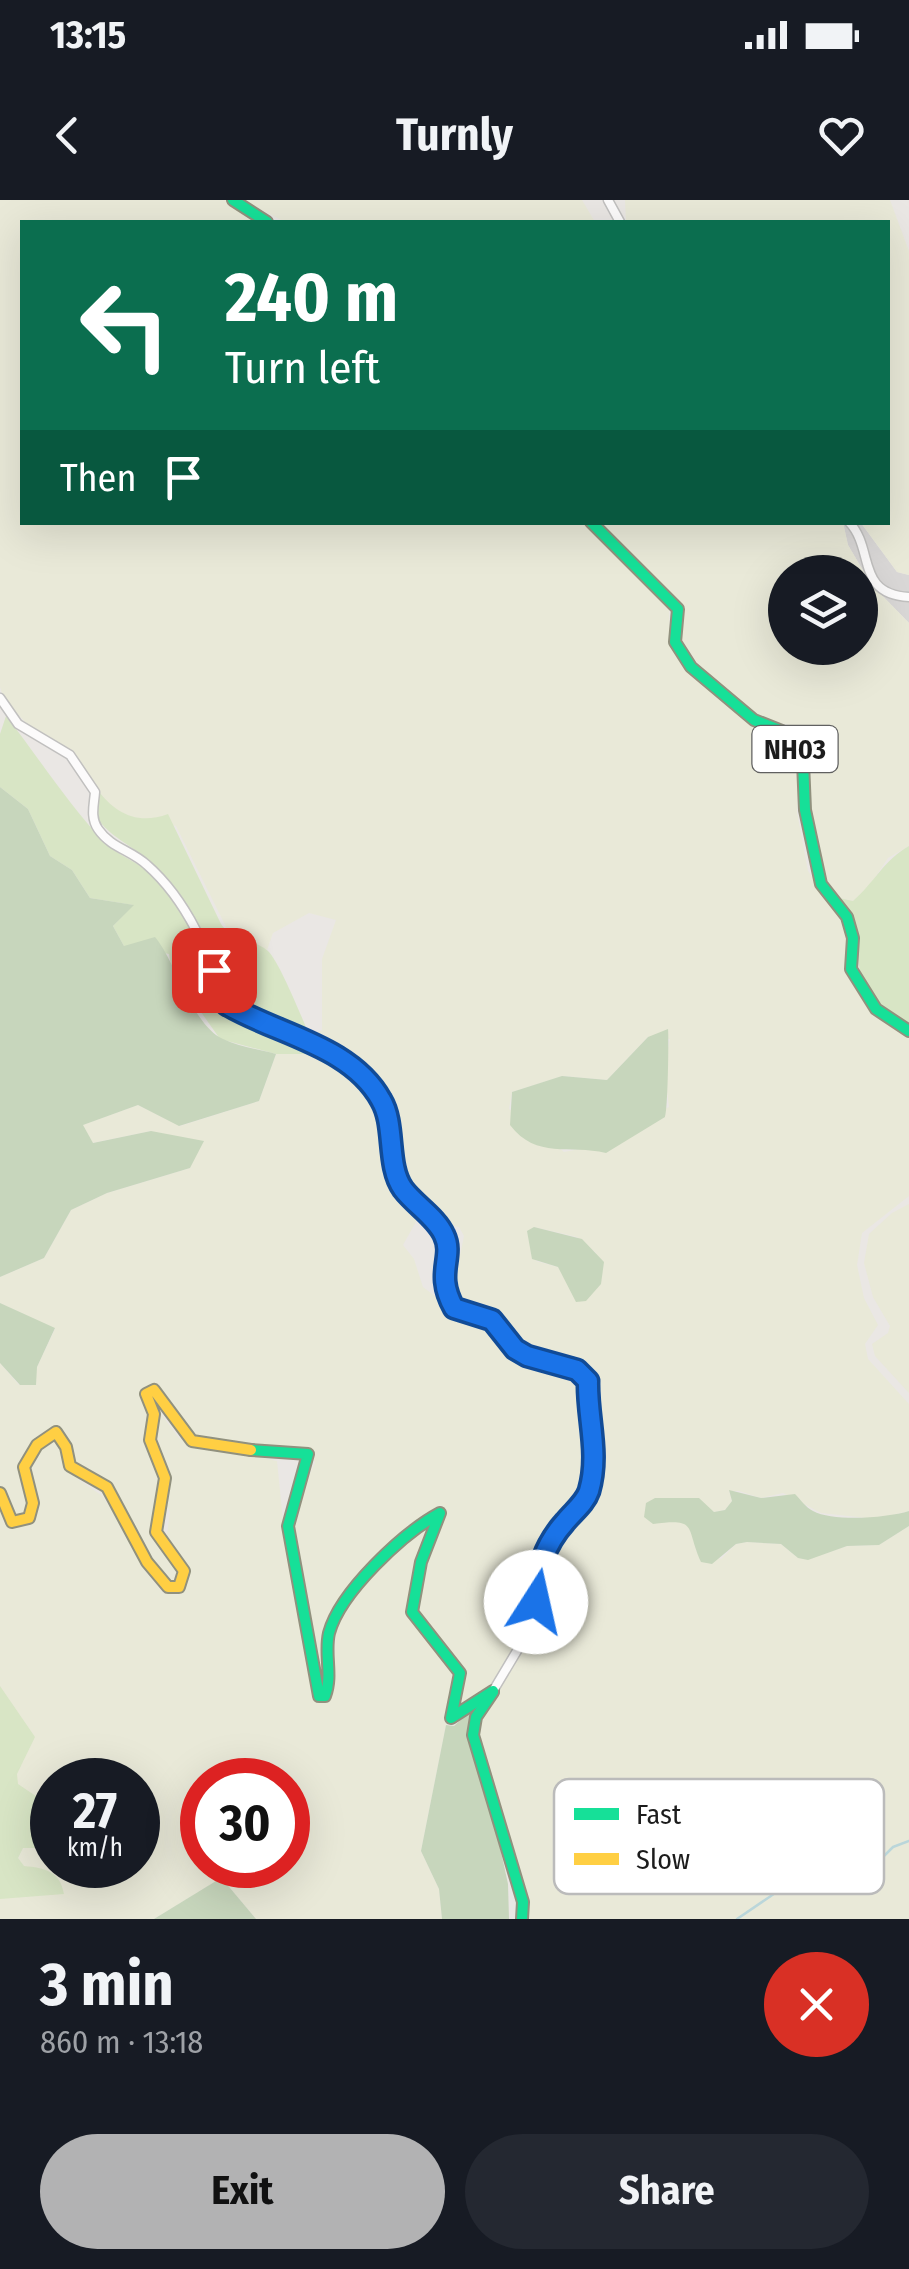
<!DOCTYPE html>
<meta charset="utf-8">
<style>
body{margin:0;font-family:"Fira Sans Condensed",sans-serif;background:#242831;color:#f1f3f6;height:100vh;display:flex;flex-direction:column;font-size:38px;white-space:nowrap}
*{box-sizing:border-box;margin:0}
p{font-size:32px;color:#9ea1a6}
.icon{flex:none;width:55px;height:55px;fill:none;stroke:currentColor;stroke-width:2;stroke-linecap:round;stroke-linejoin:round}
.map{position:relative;height:1719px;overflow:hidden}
.drawer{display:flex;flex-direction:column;background:#171b24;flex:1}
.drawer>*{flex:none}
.top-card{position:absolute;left:20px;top:20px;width:870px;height:305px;border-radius:0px;box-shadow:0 10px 40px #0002;background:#0b6e4f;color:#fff;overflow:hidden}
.buttons{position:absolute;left:768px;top:355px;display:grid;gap:20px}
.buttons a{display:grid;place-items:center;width:110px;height:110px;border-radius:50%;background:#171b24;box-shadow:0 10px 40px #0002;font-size:50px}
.speed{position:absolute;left:30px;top:1558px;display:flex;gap:20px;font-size:50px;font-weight:700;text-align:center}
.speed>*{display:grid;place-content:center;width:130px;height:130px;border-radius:50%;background:#171b24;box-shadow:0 10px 40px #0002;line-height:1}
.speed small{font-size:25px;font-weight:400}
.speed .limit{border:15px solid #d22;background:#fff;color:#111}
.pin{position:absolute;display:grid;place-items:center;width:85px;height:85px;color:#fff;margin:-42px;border-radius:20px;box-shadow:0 5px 15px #0006}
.me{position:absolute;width:110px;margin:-55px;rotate:10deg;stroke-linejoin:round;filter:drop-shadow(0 0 8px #0008)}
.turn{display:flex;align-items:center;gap:35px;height:210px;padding:0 40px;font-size:45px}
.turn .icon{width:130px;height:130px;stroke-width:2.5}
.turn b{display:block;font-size:70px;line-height:85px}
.then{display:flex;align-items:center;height:95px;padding:0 40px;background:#0003;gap:20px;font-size:38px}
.round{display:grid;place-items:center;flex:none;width:105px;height:105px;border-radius:52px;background:#242831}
.summary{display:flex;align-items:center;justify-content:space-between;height:170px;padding:0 40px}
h1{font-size:60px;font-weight:700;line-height:75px}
.action{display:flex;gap:20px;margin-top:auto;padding:20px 40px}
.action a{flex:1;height:115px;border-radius:60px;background:#b2b2b3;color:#111;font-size:40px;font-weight:700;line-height:115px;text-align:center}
.action a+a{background:#242831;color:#f1f3f6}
.status{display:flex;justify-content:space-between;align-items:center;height:70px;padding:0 50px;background:#171b24;direction:ltr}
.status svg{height:28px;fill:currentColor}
header{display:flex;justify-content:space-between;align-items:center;height:130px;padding:0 40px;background:#171b24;font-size:45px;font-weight:700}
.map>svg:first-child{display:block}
.residential{fill:#d9d7d6}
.farmland{fill:#e9e9d8;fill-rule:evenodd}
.grass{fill:#d8e5c5}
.forest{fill:#c7d6bc}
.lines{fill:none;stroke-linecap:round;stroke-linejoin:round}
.stream{stroke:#bad6da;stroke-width:2.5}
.street-casing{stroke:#c1c0bf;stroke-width:11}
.fast-casing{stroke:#91917e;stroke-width:14}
.slow-casing{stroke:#91917e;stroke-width:14}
.street{stroke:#fcfbfb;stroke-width:8}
.fast{stroke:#16e098;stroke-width:10}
.slow{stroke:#ffcf43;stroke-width:10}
.route-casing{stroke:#114b97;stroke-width:25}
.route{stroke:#1a73e8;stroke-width:18}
.labels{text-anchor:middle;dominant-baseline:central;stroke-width:8;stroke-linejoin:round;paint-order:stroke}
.shield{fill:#fff;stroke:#606060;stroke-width:2.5}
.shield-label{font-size:28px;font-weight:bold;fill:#1c1c1c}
.key{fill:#fff;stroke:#bbb;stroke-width:2.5}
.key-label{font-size:28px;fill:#1c1c1c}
</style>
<div class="status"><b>13:15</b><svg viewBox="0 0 49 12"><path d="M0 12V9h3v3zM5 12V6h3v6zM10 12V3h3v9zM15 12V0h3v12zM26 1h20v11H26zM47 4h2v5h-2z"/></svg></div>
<header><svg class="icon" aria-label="back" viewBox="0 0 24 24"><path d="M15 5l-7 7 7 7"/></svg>Turnly<svg class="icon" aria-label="heart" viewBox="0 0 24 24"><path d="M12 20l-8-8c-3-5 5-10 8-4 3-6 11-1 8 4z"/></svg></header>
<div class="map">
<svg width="909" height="1719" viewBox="0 0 909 1719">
<rect width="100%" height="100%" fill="#eae7e4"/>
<!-- residential -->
<path class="residential" d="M 843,323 L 861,323 L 897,372 L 909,375 L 909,423 L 871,384 L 848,345 Z"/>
<!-- farmland -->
<g class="farmland">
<path d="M 0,0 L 226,0 L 255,22 L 22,22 L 22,322 L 584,323 L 669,405 L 670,443 L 695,476 L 733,509 L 781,536 L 792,551 L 799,567 L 797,612 L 808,671 L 845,724 L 848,772 L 861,798 L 909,836 L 909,996 L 862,1033 L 857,1065 L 864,1098 L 878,1125 L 865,1144 L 868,1159 L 909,1204 L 909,1311 L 876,1319 L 821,1313 L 783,1293 L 761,1298 L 739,1291 L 729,1291 L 732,1301 L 725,1310 L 714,1312 L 687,1298 L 655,1298 L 663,1322 L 683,1321 L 691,1329 L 697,1352 L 721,1359 L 736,1344 L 747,1342 L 781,1344 L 798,1358 L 808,1359 L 847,1346 L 879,1345 L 909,1326 L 909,1719 L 525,1719 L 525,1698 L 510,1642 L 478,1546 L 478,1521 L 539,1418 L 538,1392 L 551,1343 L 590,1299 L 598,1249 L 590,1214 L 591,1179 L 572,1164 L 516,1146 L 491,1115 L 458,1105 L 451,1095 L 448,1080 L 456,1074 L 464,1036 L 459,1027 L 437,1022 L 405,987 L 387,901 L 380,890 L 310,837 L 322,830 L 322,759 L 336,720 L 309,713 L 273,733 L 267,750 L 232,739 L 176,626 L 128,616 L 109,606 L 72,552 L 36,534 L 4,499 L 0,487 ZM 648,837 L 670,839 L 664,869 L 669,907 L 585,948 L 564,952 L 509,909 L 512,892 L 563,876 L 607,880 ZM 534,1027 L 577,1037 L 596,1053 L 568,1081 L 558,1067 L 536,1061 Z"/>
<path d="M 243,0 L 582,0 L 595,22 L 285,22 Z"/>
<path d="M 625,0 L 890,0 L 909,51 L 909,375 L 897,372 L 861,323 L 888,322 L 888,22 L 626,22 Z"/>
<path d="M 843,322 L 848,345 L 871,384 L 909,423 L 909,646 L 888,658 L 868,688 L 853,701 L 839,698 L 830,689 L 823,669 L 809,602 L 812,545 L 802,528 L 768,520 L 744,506 L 701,468 L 679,436 L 683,404 L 596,323 ZM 785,372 L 860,372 L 860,448 L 785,448 Z"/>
<path d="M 296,852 L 317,854 L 362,882 L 379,901 L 395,986 L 415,1007 L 417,1020 L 403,1045 L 414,1059 L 423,1087 L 455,1111 L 487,1121 L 515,1154 L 568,1170 L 585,1185 L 583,1201 L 592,1239 L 586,1293 L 546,1340 L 533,1417 L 522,1438 L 492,1486 L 457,1514 L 455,1504 L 464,1474 L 419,1421 L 416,1402 L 433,1337 L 447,1313 L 441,1305 L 336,1410 L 323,1492 L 290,1316 L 315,1263 L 310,1252 L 281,1253 L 192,1237 L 160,1191 L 151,1185 L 141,1191 L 161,1277 L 153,1324 L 179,1370 L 178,1380 L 170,1383 L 143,1353 L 125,1312 L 73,1259 L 54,1226 L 40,1234 L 22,1262 L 30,1306 L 26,1314 L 16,1318 L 0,1285 L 0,1163 L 19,1185 L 37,1167 L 55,1129 L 0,1103 L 0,1077 L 44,1058 L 71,1010 L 107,993 L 190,968 L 151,931 L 92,943 L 82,925 L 138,905 L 180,926 L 259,901 L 276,854 Z"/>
<path d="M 909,1004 L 909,1193 L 875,1156 L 872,1144 L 888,1133 L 890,1126 L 873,1097 L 864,1063 L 869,1034 L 892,1013 Z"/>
<path d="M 156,1207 L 179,1238 L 194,1248 L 208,1246 L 277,1261 L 284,1331 L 309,1449 L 312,1493 L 321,1503 L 330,1499 L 334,1485 L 336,1424 L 370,1377 L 429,1323 L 408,1411 L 419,1431 L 456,1468 L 455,1493 L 444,1514 L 446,1525 L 421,1651 L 439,1689 L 442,1719 L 256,1719 L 225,1682 L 217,1681 L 154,1719 L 0,1719 L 0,1310 L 4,1323 L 29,1323 L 38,1310 L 27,1268 L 43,1244 L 54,1238 L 79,1280 L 101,1295 L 116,1315 L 145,1371 L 163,1393 L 178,1395 L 187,1378 L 166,1342 L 170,1312 L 163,1301 L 168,1274 L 158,1244 ZM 52,1580 L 138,1580 L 138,1665 L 52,1665 ZM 202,1580 L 288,1580 L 288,1665 L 202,1665 Z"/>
</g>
<!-- grass -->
<g class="grass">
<path d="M 6,516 C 39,558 68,604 104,642 C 120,658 144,663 160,682 C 172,696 188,715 194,733 C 202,751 214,797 228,809 C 253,830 290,835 317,854 L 276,854 L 220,839 L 172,771 L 169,754 L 124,746 L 113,726 L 133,705 L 90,698 L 72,670 L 50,656 L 28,609 L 0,587 L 0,534 Z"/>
<path d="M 97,589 C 115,614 138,625 168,614 L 221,724 C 234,743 251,737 268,751 C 279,761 303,820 310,837 L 230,802 C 205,751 192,710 153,666 C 135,645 111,640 95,615 Z"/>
<path d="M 909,646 L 909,825 C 828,776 880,754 839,698 L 853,701 C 874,683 884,660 909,646 Z"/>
<path d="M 0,1486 L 35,1537 L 17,1574 L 18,1584 L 52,1607 L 52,1648 L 23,1648 L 18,1658 L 24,1666 C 45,1668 60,1671 64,1694 L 0,1699 Z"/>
</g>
<!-- forest -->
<g class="forest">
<path d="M 0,587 L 28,609 L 50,656 L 72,670 L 90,698 L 134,705 L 113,726 L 124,746 L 155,737 C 176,762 192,825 223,839 C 239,847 259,849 276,854 L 259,901 L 179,926 L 138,905 L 83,925 L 93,943 L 151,931 L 204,941 L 190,968 L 107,993 L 71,1010 L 44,1058 L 0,1077 Z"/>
<path d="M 668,829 C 669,836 668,911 665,917 L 606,953 C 569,944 537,960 510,925 L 512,892 L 562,876 L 607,880 L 648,837 Z"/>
<path d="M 534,1027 L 582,1039 L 604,1062 L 601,1084 L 586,1101 L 576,1102 L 558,1067 L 532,1059 L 527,1031 Z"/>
<path d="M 0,1103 L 55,1128 L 37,1167 L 36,1185 L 20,1185 L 0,1163 Z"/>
<path d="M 729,1290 L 761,1298 L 795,1294 C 800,1299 806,1308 813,1311 C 833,1322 887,1318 909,1311 L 909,1326 L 879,1345 L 847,1346 L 808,1360 L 798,1358 L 781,1344 L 747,1342 L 736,1344 L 712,1364 L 701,1362 C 685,1327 699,1318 653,1324 L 644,1317 L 646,1303 L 655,1298 L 699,1298 L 714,1312 L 725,1310 L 732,1301 Z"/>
<path d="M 482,1501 L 468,1537 L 496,1629 L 508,1684 L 509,1719 L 442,1719 L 439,1689 L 421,1651 L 446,1525 L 454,1526 Z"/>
<path d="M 216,1681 L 225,1682 L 256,1719 L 154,1719 Z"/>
</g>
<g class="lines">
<!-- stream -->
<path class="stream" d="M 737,1719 L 784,1687 L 880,1660 L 893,1647 L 909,1641"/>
<defs>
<g id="street">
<path d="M 608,0 L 620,22"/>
<path d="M 849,322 C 875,349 855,394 909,397"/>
<path d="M 0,498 L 18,524 L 70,555 L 95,592 C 94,605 90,617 98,629 C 111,648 131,650 147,665 C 188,701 209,754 226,804 C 275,834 351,844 381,900 C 396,925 386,965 403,989 C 415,1005 436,1017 444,1035 C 455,1058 434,1072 454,1108 L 492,1120 L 515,1149 L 527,1156 L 577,1170 L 588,1181 L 587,1213 L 595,1240 L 587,1297 L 549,1341 L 535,1392 L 536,1419 L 493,1491"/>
</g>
<g id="fast">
<path d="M 233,0 L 267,22"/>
<path d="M 591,322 L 678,409 L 675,442 L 691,467 L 754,520 L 782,531 L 803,562 L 805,610 L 821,684 L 847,717 L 853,738 L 851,769 L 876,809 L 909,831"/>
<path d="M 251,1250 L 308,1254 L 288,1326 L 319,1496 L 325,1496 C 333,1475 324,1454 329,1433 C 340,1392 403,1333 440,1313 L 421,1362 L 412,1412 L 460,1473 L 451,1518 L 493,1491"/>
<path d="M 493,1492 L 476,1517 L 473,1535 L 523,1702 L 522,1719"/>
</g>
<path id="slow" d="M 0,1293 L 12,1322 L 29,1318 L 33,1303 L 24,1267 L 37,1245 L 56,1232 L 66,1247 L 70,1266 L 107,1287 L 147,1362 L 168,1387 L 179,1387 L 184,1371 L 156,1332 L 165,1278 L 150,1240 L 154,1214 L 146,1194 L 154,1190 L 192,1241 L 251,1250"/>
</defs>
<!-- street casing -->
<use href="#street" class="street-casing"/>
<!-- fast casing -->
<use href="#fast" class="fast-casing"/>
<!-- slow casing -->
<use href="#slow" class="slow-casing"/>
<!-- street -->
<use href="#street" class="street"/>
<!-- fast -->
<use href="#fast" class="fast"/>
<!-- slow -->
<use href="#slow" class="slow"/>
</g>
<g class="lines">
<defs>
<path id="route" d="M 214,770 L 226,804 C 275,834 351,845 381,900 C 396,925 386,965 403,989 C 415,1005 436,1017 444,1035 C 455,1058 434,1072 454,1108 L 492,1120 L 515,1149 L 527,1156 L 577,1170 L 588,1181 C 587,1218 600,1253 589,1291 C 585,1303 573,1312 565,1322 C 546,1343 534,1373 536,1402"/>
</defs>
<!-- route casing -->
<use href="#route" class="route-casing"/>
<!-- route -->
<use href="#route" class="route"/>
</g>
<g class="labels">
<!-- shield labels -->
<rect class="shield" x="752.5" y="526" width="85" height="46" rx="8"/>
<g class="shield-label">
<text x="795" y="549">NH03</text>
</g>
</g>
<!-- legend -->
<rect x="554" y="1579" width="330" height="115" rx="15" class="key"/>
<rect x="574" y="1608" width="45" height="12" fill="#16e098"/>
<rect x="574" y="1653" width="45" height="12" fill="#ffcf43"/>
<g class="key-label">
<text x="636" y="1624">Fast</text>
<text x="636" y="1669">Slow</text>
</g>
</svg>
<div class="buttons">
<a><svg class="icon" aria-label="layers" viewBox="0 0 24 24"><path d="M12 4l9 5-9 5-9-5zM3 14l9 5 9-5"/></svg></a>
</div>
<div class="speed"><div>27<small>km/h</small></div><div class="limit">30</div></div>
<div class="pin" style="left:214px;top:770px;background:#d93025"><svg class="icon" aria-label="arrive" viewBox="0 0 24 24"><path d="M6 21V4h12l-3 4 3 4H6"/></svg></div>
<svg class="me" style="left:536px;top:1402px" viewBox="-20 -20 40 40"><circle r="19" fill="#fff"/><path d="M0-13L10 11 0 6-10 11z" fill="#1a73e8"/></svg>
<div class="top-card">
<div class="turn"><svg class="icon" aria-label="left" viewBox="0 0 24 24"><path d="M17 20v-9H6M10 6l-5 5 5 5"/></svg><div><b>240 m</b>Turn left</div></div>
<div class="then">Then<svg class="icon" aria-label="arrive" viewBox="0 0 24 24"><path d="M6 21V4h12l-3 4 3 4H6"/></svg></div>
</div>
</div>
<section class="drawer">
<div class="summary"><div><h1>3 min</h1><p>860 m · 13:18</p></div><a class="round" style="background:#d93025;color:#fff"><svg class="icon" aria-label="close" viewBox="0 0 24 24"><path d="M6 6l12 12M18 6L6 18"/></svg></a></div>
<div class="action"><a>Exit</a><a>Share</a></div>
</section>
